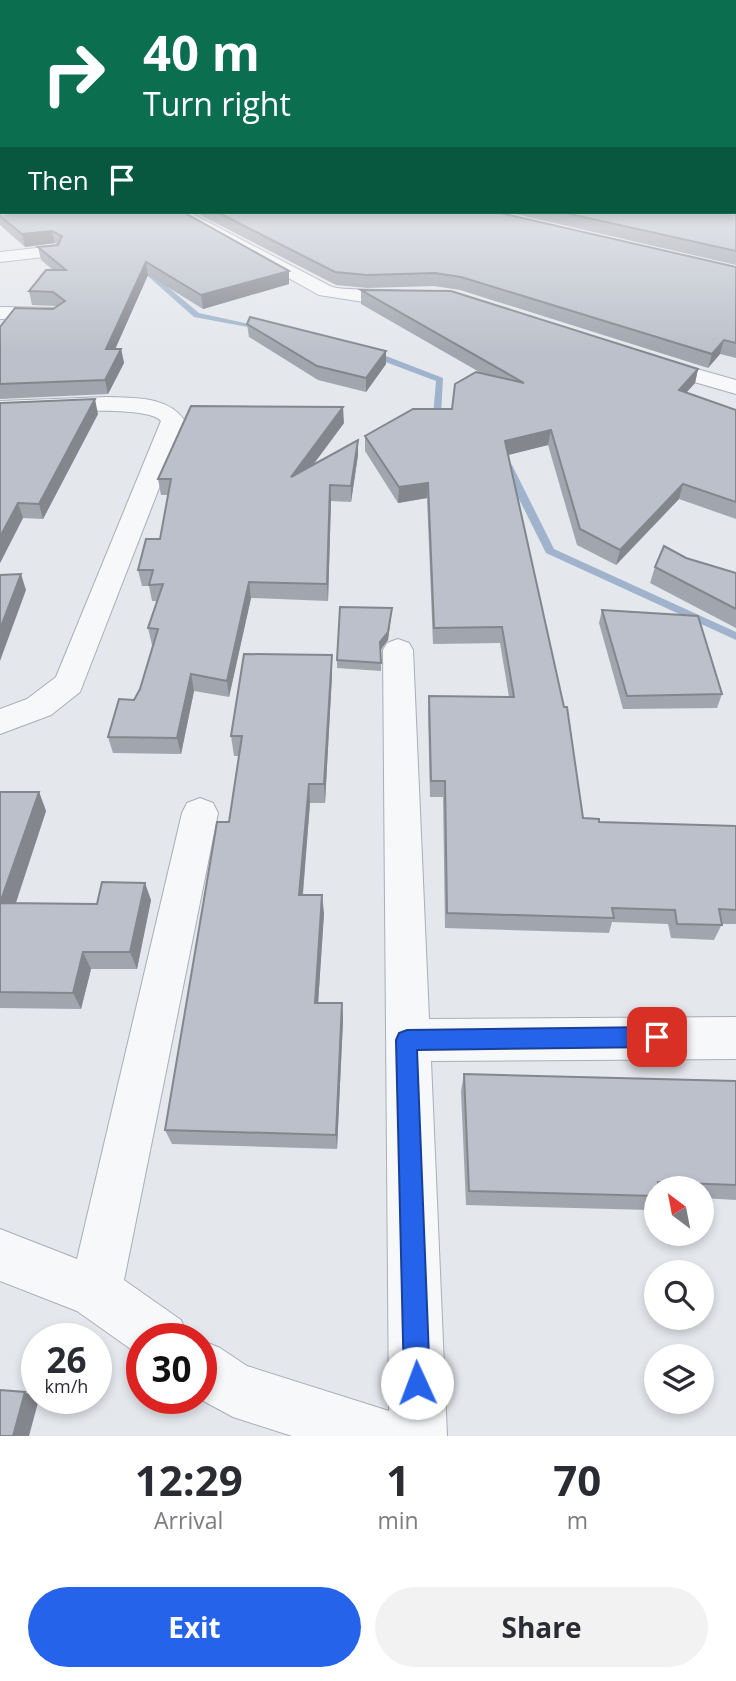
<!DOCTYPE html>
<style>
body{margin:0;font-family:"Open Sans",sans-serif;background:#f2f2f3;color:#2b2b33;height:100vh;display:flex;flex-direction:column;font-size:26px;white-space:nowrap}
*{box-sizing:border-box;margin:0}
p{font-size:23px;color:#7c7c81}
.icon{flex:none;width:38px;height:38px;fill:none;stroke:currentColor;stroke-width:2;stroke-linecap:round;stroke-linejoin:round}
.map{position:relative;height:1436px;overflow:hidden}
.panel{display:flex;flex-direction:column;background:#fff;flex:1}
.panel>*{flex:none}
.top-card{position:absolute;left:0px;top:0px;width:737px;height:214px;box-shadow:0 4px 10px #0003;background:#0b6e4f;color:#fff;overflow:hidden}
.needle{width:46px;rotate:328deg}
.tools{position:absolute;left:644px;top:1176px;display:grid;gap:14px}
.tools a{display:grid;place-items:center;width:70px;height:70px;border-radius:50%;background:#fff;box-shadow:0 4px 10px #0003;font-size:35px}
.speed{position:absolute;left:21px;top:1323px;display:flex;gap:14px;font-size:35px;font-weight:700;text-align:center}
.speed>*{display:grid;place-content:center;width:91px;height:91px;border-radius:50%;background:#fff;box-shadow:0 4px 10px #0003;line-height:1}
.speed small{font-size:18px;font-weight:400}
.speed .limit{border:10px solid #d22;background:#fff;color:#111}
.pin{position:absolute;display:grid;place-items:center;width:60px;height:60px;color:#fff;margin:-30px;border-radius:14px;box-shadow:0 4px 10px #0006}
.me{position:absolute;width:77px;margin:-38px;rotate:358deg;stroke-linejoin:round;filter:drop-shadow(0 0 5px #0008)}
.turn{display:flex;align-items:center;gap:24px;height:147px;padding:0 28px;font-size:32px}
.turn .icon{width:91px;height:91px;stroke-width:2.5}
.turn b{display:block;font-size:49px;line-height:60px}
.then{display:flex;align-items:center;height:66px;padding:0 28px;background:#0003;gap:14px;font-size:26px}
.eta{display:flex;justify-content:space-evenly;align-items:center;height:119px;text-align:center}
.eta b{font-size:42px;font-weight:700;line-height:49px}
.action{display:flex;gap:14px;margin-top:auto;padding:14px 28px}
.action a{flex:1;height:80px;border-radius:42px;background:#2563eb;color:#fff;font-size:28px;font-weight:700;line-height:80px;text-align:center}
.action a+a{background:#f2f2f3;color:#2b2b33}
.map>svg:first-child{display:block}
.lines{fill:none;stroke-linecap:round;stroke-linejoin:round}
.stream{fill:#9fb4cc;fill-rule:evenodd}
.minor-casing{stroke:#a9aeb7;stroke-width:2}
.minor{fill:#f7f8fa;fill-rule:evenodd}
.wall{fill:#a1a5ae}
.shaded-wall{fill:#83868d}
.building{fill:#bbc0ca;stroke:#83868d;stroke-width:2}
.route{fill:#2563eb;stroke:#184099;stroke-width:2}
</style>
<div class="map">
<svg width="736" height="1436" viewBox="0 0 736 1436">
<rect width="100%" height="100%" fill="#e4e7ec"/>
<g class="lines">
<!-- stream -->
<g class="stream">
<path d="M 141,268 L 145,268 L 199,313 L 268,328 L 264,330 L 194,317 L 141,270 Z"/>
<path d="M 367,351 L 373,351 L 443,378 L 441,415 L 447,418 L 447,422 L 441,422 L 433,416 L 436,381 L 367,355 Z"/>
<path d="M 507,462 L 512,465 L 554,549 L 736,632 L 736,640 L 546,553 L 502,465 Z"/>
</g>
<defs>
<g id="minor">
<path d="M 169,212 L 189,212 L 332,287 C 350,292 408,287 415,295 L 405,301 L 370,303 L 319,295 Z"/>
<path d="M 55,246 L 64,251 L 61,255 L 0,262 L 0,252 Z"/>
<path d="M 0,307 L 56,308 L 66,314 L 56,320 L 0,319 Z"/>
<path d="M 654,357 L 736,380 L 736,394 L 646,368 L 643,363 Z"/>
<path d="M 108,397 C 135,398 168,396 185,421 L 80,692 L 51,715 L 0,734 L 0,709 L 27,699 L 56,677 L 161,421 C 146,403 28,414 0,415 L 0,401 Z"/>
<path d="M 398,639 L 409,643 L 413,650 L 429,1019 L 736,1017 L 736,1059 L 431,1061 L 447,1436 L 292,1436 L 233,1417 L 198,1398 L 201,1398 L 201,1340 L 220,1348 L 247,1366 L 389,1411 L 383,650 L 387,643 Z"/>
<path d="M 200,798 L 213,803 L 218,813 L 124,1280 L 181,1320 L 189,1339 L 142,1339 L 142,1357 L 77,1311 L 0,1281 L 0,1229 L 77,1259 L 182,813 L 187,803 Z"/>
</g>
</defs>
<!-- minor casing -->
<use href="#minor" class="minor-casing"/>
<!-- minor -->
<use href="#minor" class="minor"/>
</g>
<!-- wall -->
<g class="wall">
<path d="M 0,151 L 289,284 L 203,309 L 148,275 L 115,349 L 121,349 L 124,363 L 108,394 L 0,399 L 0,327 L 53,309 L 57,306 L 32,305 L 29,291 L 53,270 L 41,260 L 38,247 L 58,245 L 55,243 L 25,247 L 0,225 Z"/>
<path d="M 736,185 L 736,265 L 507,212 L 735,212 Z"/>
<path d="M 194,212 L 496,212 L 736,267 L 736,358 L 720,354 L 708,368 L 460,290 L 434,286 L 367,288 L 336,285 Z"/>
<path d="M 361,290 L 698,369 L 695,383 L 686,393 L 736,410 L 736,519 L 679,499 L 616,565 L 577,545 L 548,445 L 508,455 L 583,818 L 599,822 L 736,826 L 736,924 L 722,924 L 714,940 L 671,938 L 668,924 L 612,922 L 609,933 L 445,928 L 443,797 L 430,797 L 428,711 L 429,696 L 509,697 L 500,643 L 433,644 L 427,498 L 398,503 L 365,451 L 365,436 L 452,409 L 481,373 L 361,304 Z"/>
<path d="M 247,324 L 386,364 L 366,392 L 318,380 L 249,337 Z"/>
<path d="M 0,403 L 98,414 L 43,519 L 23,518 L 0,563 Z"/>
<path d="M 344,423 L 313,465 L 358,455 L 351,502 L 331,501 L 328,601 L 251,598 L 229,697 L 194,691 L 181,754 L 113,753 L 108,737 L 134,700 L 140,689 L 153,645 L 152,645 L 148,628 L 158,601 L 152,601 L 149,586 L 142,586 L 138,570 L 160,539 L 168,495 L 161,495 L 158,479 Z"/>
<path d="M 686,558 L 736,573 L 736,628 L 650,583 L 655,567 Z"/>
<path d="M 602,610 L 722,694 L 717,708 L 623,709 L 599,623 Z"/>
<path d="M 391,616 L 388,640 L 381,650 L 381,671 L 337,668 L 337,660 Z"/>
<path d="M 332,655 L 332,675 L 325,803 L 310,803 L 303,895 L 324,913 L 318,1003 L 342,1003 L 343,1020 L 337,1149 L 172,1144 L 165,1130 L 229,822 L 240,756 L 234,756 L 231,736 Z"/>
<path d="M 0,792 L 39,792 L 46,811 L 16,903 L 97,904 L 151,900 L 137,969 L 91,969 L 81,1009 L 0,1008 Z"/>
<path d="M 464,1074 L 736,1081 L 736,1200 L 702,1198 L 702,1188 L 656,1188 L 656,1201 L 650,1210 L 466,1205 L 461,1091 Z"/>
</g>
<!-- shaded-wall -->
<g class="shaded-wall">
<path d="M 52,231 L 55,243 L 25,247 L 22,234 Z"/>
<path d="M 146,262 L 148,275 L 109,363 L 106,349 Z"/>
<path d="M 289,271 L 289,284 L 203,309 L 201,295 Z"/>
<path d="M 724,340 L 720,354 L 708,368 L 712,354 Z"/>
<path d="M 121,349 L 124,363 L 108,394 L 105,380 Z"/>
<path d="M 386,351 L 386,364 L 366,392 L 366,378 Z"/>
<path d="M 698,369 L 695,383 L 675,405 L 679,390 Z"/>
<path d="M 95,399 L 98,414 L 43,519 L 39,504 Z"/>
<path d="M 343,407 L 344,423 L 292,493 L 291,477 Z"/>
<path d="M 551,430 L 548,445 L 504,456 L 505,441 Z"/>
<path d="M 358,440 L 358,455 L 351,502 L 351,486 Z"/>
<path d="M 428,483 L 427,498 L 398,503 L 399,487 Z"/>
<path d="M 683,484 L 679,499 L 616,565 L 620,550 Z"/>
<path d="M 330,485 L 331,501 L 328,601 L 327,584 Z"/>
<path d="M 18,503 L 23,518 L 0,563 L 0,537 Z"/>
<path d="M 21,574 L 26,590 L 0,661 L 0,629 Z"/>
<path d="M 249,582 L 251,598 L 229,697 L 227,681 Z"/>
<path d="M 392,608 L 388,640 L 380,650 L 380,642 Z"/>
<path d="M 332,655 L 332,675 L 325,803 L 324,784 Z"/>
<path d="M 191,674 L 194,691 L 181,754 L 177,738 Z"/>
<path d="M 309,784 L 310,803 L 301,913 L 299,895 Z"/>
<path d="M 39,792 L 46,811 L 10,920 L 0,903 Z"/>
<path d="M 145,883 L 151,900 L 137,969 L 130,952 Z"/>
<path d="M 322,895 L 324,913 L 317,1020 L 315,1003 Z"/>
<path d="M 83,952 L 91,969 L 81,1009 L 73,993 Z"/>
<path d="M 342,1003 L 343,1020 L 337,1149 L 336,1135 Z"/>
<path d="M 25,1392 L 39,1399 L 29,1436 L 13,1436 Z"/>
</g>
<!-- building -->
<g class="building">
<path d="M 0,151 L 2,151 L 2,212 L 183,212 L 289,271 L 201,295 L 146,262 L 106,349 L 121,349 L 105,380 L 0,384 L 0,327 L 15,308 L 53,309 L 65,301 L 53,292 L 29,291 L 46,270 L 66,270 L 38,247 L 58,245 L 62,236 L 52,231 L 22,234 L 0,216 Z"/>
<path d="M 735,151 L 736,151 L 736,251 L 561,212 L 735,212 Z"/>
<path d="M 217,212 L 496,212 L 736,267 L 736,343 L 724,340 L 712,354 L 461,277 L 435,273 L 367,275 L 335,272 Z"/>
<path d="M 361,290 L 451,291 L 698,369 L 679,390 L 736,410 L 736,502 L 683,484 L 620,550 L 580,529 L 551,430 L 505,441 L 564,707 L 567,707 L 583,818 L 599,819 L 599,822 L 736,826 L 736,910 L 719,909 L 722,925 L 677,924 L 675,910 L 612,908 L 614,918 L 447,913 L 445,781 L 431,781 L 429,696 L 514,697 L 502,627 L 434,628 L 428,483 L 399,487 L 365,436 L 413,409 L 452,409 L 455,384 L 476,372 L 524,383 Z"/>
<path d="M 250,317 L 386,351 L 366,378 L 317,366 L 247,324 Z"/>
<path d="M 95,399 L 39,504 L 18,503 L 0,537 L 0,403 Z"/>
<path d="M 191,406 L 343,407 L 291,477 L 358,440 L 351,486 L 330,485 L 327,584 L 249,582 L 227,681 L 191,674 L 177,738 L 108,737 L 119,699 L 134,700 L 140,689 L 158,629 L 148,628 L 163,584 L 149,585 L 153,570 L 138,570 L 146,539 L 160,539 L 171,479 L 158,479 Z"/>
<path d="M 664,546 L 686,558 L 736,573 L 736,609 L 655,567 Z"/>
<path d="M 21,574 L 0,629 L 0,575 Z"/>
<path d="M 340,607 L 392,608 L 388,632 L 380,642 L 381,663 L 337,660 Z"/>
<path d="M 602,610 L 698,616 L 722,694 L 627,696 Z"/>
<path d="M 244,654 L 332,655 L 324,784 L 309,784 L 299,895 L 322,895 L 315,1003 L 342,1003 L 336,1135 L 165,1130 L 217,822 L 229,822 L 242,736 L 231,736 Z"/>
<path d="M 0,792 L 39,792 L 0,903 L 97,904 L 102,882 L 145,883 L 130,952 L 83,952 L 73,993 L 0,992 Z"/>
<path d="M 464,1074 L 736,1081 L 736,1185 L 658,1182 L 659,1188 L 656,1188 L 656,1196 L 469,1191 Z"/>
<path d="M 0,1390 L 25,1392 L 13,1436 L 0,1436 Z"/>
</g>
<!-- sky -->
<linearGradient id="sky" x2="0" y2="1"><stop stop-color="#8bb4dd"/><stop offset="0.43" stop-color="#f3f4f6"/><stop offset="1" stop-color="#f3f4f6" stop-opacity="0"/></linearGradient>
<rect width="736" height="352" fill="url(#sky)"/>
<!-- route -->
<path class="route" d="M 657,1027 L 665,1030 L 668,1037 L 665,1044 L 657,1047 L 417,1050 L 430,1383 L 426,1393 L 417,1397 L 407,1393 L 404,1383 L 396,1040 L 399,1033 L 407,1030 Z"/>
</svg>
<div class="tools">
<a><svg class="needle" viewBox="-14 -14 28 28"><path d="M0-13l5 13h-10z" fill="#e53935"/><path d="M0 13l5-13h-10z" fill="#7c7c81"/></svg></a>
<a><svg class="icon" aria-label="search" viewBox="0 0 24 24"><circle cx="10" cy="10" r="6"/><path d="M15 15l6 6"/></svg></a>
<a><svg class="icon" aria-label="layers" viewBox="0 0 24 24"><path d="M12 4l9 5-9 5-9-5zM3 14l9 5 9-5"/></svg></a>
</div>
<div class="speed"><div>26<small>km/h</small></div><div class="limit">30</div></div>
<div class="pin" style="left:657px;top:1037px;background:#d93025"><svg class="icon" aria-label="arrive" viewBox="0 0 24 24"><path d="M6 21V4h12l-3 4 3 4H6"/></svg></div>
<svg class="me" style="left:417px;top:1383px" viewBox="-20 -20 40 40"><circle r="19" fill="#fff"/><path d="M0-13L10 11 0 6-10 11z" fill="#2563eb"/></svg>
<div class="top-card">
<div class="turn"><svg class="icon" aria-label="right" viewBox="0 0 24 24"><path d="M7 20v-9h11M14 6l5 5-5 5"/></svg><div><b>40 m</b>Turn right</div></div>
<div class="then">Then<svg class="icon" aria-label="arrive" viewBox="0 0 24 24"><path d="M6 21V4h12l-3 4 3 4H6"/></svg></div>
</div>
</div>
<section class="panel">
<div class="eta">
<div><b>12:29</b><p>Arrival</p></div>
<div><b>1</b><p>min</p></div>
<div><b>70</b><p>m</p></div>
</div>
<div class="action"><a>Exit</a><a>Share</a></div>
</section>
